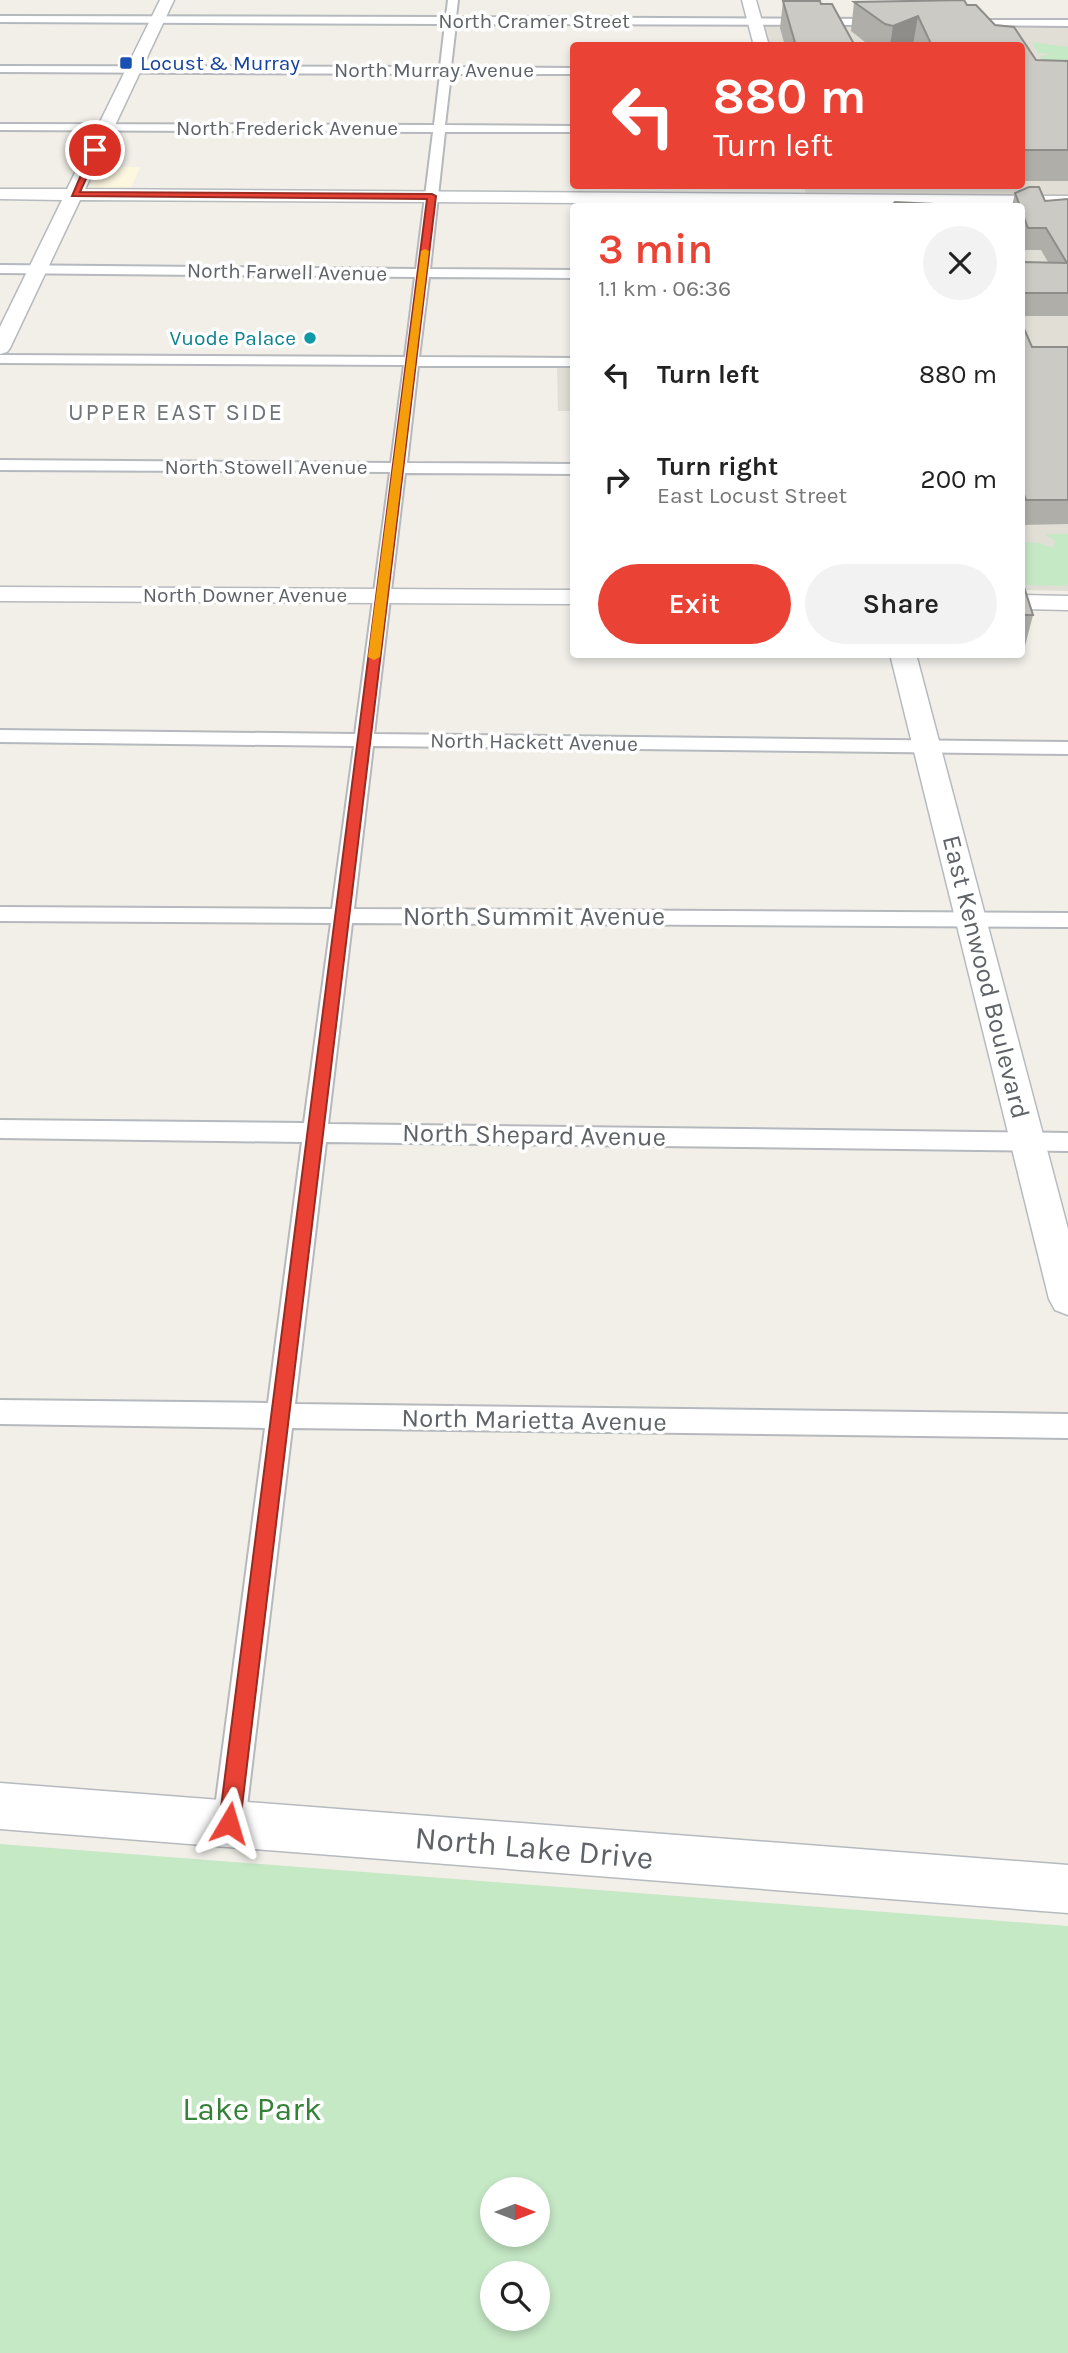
<!DOCTYPE html>
<meta charset="utf-8">
<style>
body{margin:0;font-family:Karla,sans-serif;background:#f2f2f2;color:#222;height:100vh;display:flex;flex-direction:column;font-size:26px;white-space:nowrap}
*{box-sizing:border-box;margin:0}
p{font-size:23px;color:#767676}
.icon{flex:none;width:38px;height:38px;fill:none;stroke:currentColor;stroke-width:2;stroke-linecap:round;stroke-linejoin:round}
.map{position:relative;flex:1;overflow:hidden}
.details{position:absolute;left:570px;top:203px;width:455px;height:455px;display:flex;flex-direction:column;background:#fff;border-radius:7px;box-shadow:0 4px 10px #0003}
.details>*{flex:none}
.hud{position:absolute;left:570px;top:42px;width:455px;height:147px;border-radius:7px;box-shadow:0 4px 10px #0003;background:#ea4335;color:#fff;overflow:hidden}
.needle{width:46px;rotate:90deg}
.buttons{position:absolute;left:480px;top:2177px;display:grid;gap:14px}
.buttons a{display:grid;place-items:center;width:70px;height:70px;border-radius:50%;background:#fff;box-shadow:0 4px 10px #0003;font-size:35px}
.pin{position:absolute;display:grid;place-items:center;width:60px;height:60px;color:#fff;margin:-30px;border:4px solid #fff;border-radius:50%;box-shadow:0 2px 7px #0007}
.me{position:absolute;width:77px;margin:-38px;rotate:7deg;stroke-linejoin:round;filter:drop-shadow(0 0 5px #0008)}
.turn{display:flex;align-items:center;gap:24px;height:147px;padding:0 28px;font-size:32px}
.turn .icon{width:91px;height:91px;stroke-width:2.5}
.turn b{display:block;font-size:49px;line-height:60px}
.round{display:grid;place-items:center;flex:none;width:74px;height:74px;border-radius:37px;background:#f2f2f2}
.head{display:flex;align-items:center;justify-content:space-between;height:119px;padding:0 28px}
h1{font-size:42px;font-weight:600;line-height:52px;color:#ea4335}
.button{display:flex;gap:14px;margin-top:auto;padding:14px 28px}
.button a{flex:1;height:80px;border-radius:42px;background:#ea4335;color:#fff;font-size:28px;font-weight:600;line-height:80px;text-align:center}
.button a+a{background:#f2f2f2;color:#222}
ul{padding:0;list-style:none}
li{display:flex;align-items:center;gap:21px;height:105px;padding:0 28px}
li div{flex:1}
li b{display:block;font-size:26px}
li em{font-style:normal}
.map>svg:first-child{display:block}
.commercial{fill:#fef7e0}
.education{fill:#e1ded6}
.green{fill:#c5e8c5;fill-rule:evenodd}
.lines{fill:none;stroke-linecap:round;stroke-linejoin:round}
.street-casing{stroke:#b5b8bc;stroke-width:4}
.secondary-casing{stroke:#b6babf;stroke-width:3}
.street{fill:#fff;fill-rule:evenodd}
.secondary{fill:#fff;fill-rule:evenodd}
.wall{fill:#afaea9}
.shaded-wall{fill:#8f8d8a}
.building{fill:#cccac5;stroke:#8f8d8a;stroke-width:2}
.route{fill:#ea4335;stroke:#982c22;stroke-width:2}
.slow{fill:#f59e0b}
.transit-dot{fill:#1a4fb4;stroke:#fff;stroke-width:2.5}
.culture-dot{fill:#0f9aa8;stroke:#fff;stroke-width:2.5}
.labels{text-anchor:middle;dominant-baseline:central;stroke-width:7;stroke-linejoin:round;paint-order:stroke}
.far-street-label{font-size:21px;fill:#5f6368;stroke:#fff}
.far-transit-label{font-size:21px;fill:#164399;stroke:#fff;text-anchor:start}
.far-culture-label{font-size:21px;fill:#0d838f;stroke:#fff;text-anchor:end}
.far-quarter-label{font-size:24px;letter-spacing:2px;fill:#70757a;stroke:#fff}
.street-label{font-size:26px;fill:#5f6368;stroke:#fff}
.near-street-label{font-size:32px;fill:#5f6368;stroke:#fff}
.near-park-label{font-size:32px;fill:#348238;stroke:#fff}
</style>
<div class="map">
<svg width="1068" height="2353" viewBox="0 0 1068 2353">
<rect width="100%" height="100%" fill="#f1efe8"/>
<!-- commercial -->
<path class="commercial" d="M 99,167 L 140,167 L 130,190 L 90,188 Z"/>
<!-- education -->
<g class="education">
<path d="M 762,23 L 1068,26 L 1068,591 L 1022,590 L 1022,206 L 809,206 L 804,186 L 1022,186 L 1022,46 L 767,45 Z"/>
<path d="M 557,367 L 574,367 L 574,411 L 558,411 Z"/>
</g>
<!-- green -->
<g class="green">
<path d="M 1032,42 L 1068,47 L 1068,82 L 1054,81 L 1040,56 L 1053,54 L 1038,53 Z"/>
<path d="M 1045,534 L 1068,534 L 1068,584 L 1066,584 L 1068,586 L 1022,585 L 1022,542 L 1039,543 L 1054,548 L 1055,541 Z"/>
<path d="M 0,1844 L 1068,1926 L 1068,2353 L 0,2353 ZM 492,2189 L 537,2189 L 537,2235 L 492,2235 ZM 492,2273 L 537,2273 L 537,2319 L 492,2319 Z"/>
</g>
<g class="lines">
<defs>
<g id="street">
<path d="M 448,0 L 458,0 L 456,17 L 885,19 L 890,22 L 885,25 L 456,24 L 451,67 L 574,68 L 574,74 L 451,74 L 445,125 L 574,126 L 574,132 L 445,132 L 430,269 L 574,270 L 574,278 L 429,277 L 419,357 L 574,358 L 574,366 L 418,366 L 407,463 L 574,464 L 574,474 L 405,473 L 374,734 L 1068,742 L 1068,754 L 373,746 L 354,909 L 1068,913 L 1068,927 L 352,923 L 328,1124 L 1068,1133 L 1068,1151 L 326,1142 L 295,1404 L 1068,1414 L 1068,1438 L 292,1428 L 245,1823 L 240,1834 L 229,1839 L 218,1834 L 213,1823 L 265,1428 L 0,1424 L 0,1400 L 268,1403 L 302,1142 L 0,1138 L 0,1120 L 304,1123 L 331,923 L 0,921 L 0,907 L 332,909 L 354,746 L 0,742 L 0,730 L 355,734 L 390,472 L 0,470 L 0,460 L 391,463 L 404,365 L 0,363 L 0,355 L 405,357 L 415,277 L 0,273 L 0,265 L 416,269 L 433,132 L 0,130 L 0,124 L 434,125 L 440,74 L 0,72 L 0,66 L 440,67 L 445,24 L 0,22 L 0,16 L 446,17 Z"/>
<path d="M 960,20 L 1068,20 L 1068,26 L 956,25 L 956,21 Z"/>
</g>
<g id="secondary">
<path d="M 160,0 L 174,0 L 85,189 L 1068,196 L 1068,206 L 80,200 L 10,348 L 7,352 L 0,354 L 0,327 L 62,200 L 0,199 L 0,189 L 67,189 Z"/>
<path d="M 742,0 L 756,0 L 769,46 L 754,46 Z"/>
<path d="M 0,587 L 574,590 L 574,604 L 0,601 Z"/>
<path d="M 1022,595 L 1068,596 L 1068,610 L 1022,609 Z"/>
<path d="M 890,654 L 916,654 L 1068,1229 L 1068,1315 L 1055,1310 L 1049,1299 Z"/>
<path d="M 0,1783 L 1068,1865 L 1068,1913 L 0,1829 Z"/>
</g>
</defs>
<!-- street casing -->
<use href="#street" class="street-casing"/>
<!-- secondary casing -->
<use href="#secondary" class="secondary-casing"/>
<!-- street -->
<use href="#street" class="street"/>
<!-- secondary -->
<use href="#secondary" class="secondary"/>
</g>
<!-- wall -->
<g class="wall">
<path d="M 964,0 L 967,5 L 976,5 L 995,25 L 1014,27 L 1036,60 L 1068,61 L 1068,181 L 1022,181 L 1022,46 L 870,46 L 851,31 L 854,2 Z"/>
<path d="M 783,1 L 821,4 L 855,46 L 785,46 L 780,28 Z"/>
<path d="M 1015,193 L 1045,201 L 1068,199 L 1068,316 L 1022,316 L 1022,262 L 1048,262 L 1041,250 L 1023,250 L 1022,206 L 1012,206 Z"/>
<path d="M 1022,324 L 1032,347 L 1068,347 L 1068,524 L 1022,525 Z"/>
<path d="M 1022,587 L 1033,615 L 1024,650 L 1022,650 Z"/>
</g>
<!-- shaded-wall -->
<path class="shaded-wall" d="M 918,16 L 913,45 L 890,46 L 893,26 Z"/>
<!-- building -->
<g class="building">
<path d="M 964,0 L 967,5 L 976,5 L 995,25 L 1014,27 L 1036,60 L 1068,61 L 1068,150 L 1022,150 L 1022,46 L 932,46 L 918,16 L 893,26 L 885,24 L 854,2 Z"/>
<path d="M 783,1 L 820,1 L 821,4 L 832,4 L 855,46 L 796,46 Z"/>
<path d="M 1029,187 L 1039,187 L 1045,201 L 1068,199 L 1068,293 L 1022,293 L 1022,262 L 1067,263 L 1046,228 L 1028,228 L 1022,212 L 1022,206 L 1020,206 L 1015,193 Z"/>
<path d="M 895,202 L 954,205 L 957,206 L 856,206 L 856,205 L 892,205 Z"/>
<path d="M 1022,324 L 1032,347 L 1068,347 L 1068,500 L 1026,500 L 1022,489 Z"/>
<path d="M 1022,587 L 1024,587 L 1033,615 L 1022,615 Z"/>
</g>
<!-- route -->
<path class="route" d="M 92,149 L 99,150 L 80,192 L 432,194 L 436,196 L 240,1823 L 237,1831 L 229,1834 L 222,1831 L 219,1823 L 427,199 L 72,196 Z"/>
<!-- slow -->
<path class="slow" d="M 425,249 L 429,251 L 380,657 L 374,660 L 368,657 L 421,251 Z"/>
<!-- markers -->
<rect class="transit-dot" x="119" y="56" width="14" height="14" rx="3.5"/>
<circle class="culture-dot" cx="310" cy="338" r="7"/>
<g class="labels">
<!-- far-street labels -->
<g class="far-street-label">
<text x="534" y="21">North Cramer Street</text>
<text x="434" y="70">North Murray Avenue</text>
<text x="287" y="128">North Frederick Avenue</text>
<text transform="translate(287 272) rotate(1)">North Farwell Avenue</text>
<text x="266" y="467">North Stowell Avenue</text>
<text x="245" y="595">North Downer Avenue</text>
<text transform="translate(534 742) rotate(1)">North Hackett Avenue</text>
</g>
<!-- far-transit labels -->
<g class="far-transit-label">
<text x="140" y="63">Locust &amp; Murray</text>
</g>
<!-- far-culture labels -->
<g class="far-culture-label">
<text x="296" y="338">Vuode Palace</text>
</g>
<!-- far-quarter labels -->
<g class="far-quarter-label">
<text x="176" y="412">UPPER EAST SIDE</text>
</g>
<!-- street labels -->
<g class="street-label">
<text x="534" y="916">North Summit Avenue</text>
<text transform="translate(986 977) rotate(76)">East Kenwood Boulevard</text>
<text transform="translate(534 1135) rotate(1)">North Shepard Avenue</text>
<text transform="translate(534 1420) rotate(1)">North Marietta Avenue</text>
</g>
<!-- near-street labels -->
<g class="near-street-label">
<text transform="translate(534 1848) rotate(5)">North Lake Drive</text>
</g>
<!-- near-park labels -->
<g class="near-park-label">
<text x="252" y="2109">Lake Park</text>
</g>
</g>
</svg>
<div class="buttons">
<a><svg class="needle" viewBox="-14 -14 28 28"><path d="M0-13l5 13h-10z" fill="#e53935"/><path d="M0 13l5-13h-10z" fill="#767676"/></svg></a>
<a><svg class="icon" aria-label="search" viewBox="0 0 24 24"><circle cx="10" cy="10" r="6"/><path d="M15 15l6 6"/></svg></a>
</div>
<div class="pin" style="left:95px;top:150px;background:#d93025"><svg class="icon" aria-label="arrive" viewBox="0 0 24 24"><path d="M6 21V4h12l-3 4 3 4H6"/></svg></div>
<svg class="me" style="left:229px;top:1823px" viewBox="-20 -20 40 40"><path d="M0-17L14 15 0 8-14 15z" fill="#ea4335" stroke="#fff" stroke-width="4"/></svg>
<div class="hud">
<div class="turn"><svg class="icon" aria-label="left" viewBox="0 0 24 24"><path d="M17 20v-9H6M10 6l-5 5 5 5"/></svg><div><b>880 m</b>Turn left</div></div>
</div>
<section class="details">
<div class="head"><div><h1>3 min</h1><p>1.1 km · 06:36</p></div><a class="round"><svg class="icon" aria-label="close" viewBox="0 0 24 24"><path d="M6 6l12 12M18 6L6 18"/></svg></a></div>
<ul>
<li><svg class="icon" aria-label="left" viewBox="0 0 24 24"><path d="M17 20v-9H6M10 6l-5 5 5 5"/></svg><div><b>Turn left</b></div><em>880 m</em></li>
<li><svg class="icon" aria-label="right" viewBox="0 0 24 24"><path d="M7 20v-9h11M14 6l5 5-5 5"/></svg><div><b>Turn right</b><p>East Locust Street</p></div><em>200 m</em></li>
</ul>
<div class="button"><a>Exit</a><a>Share</a></div>
</section>
</div>
